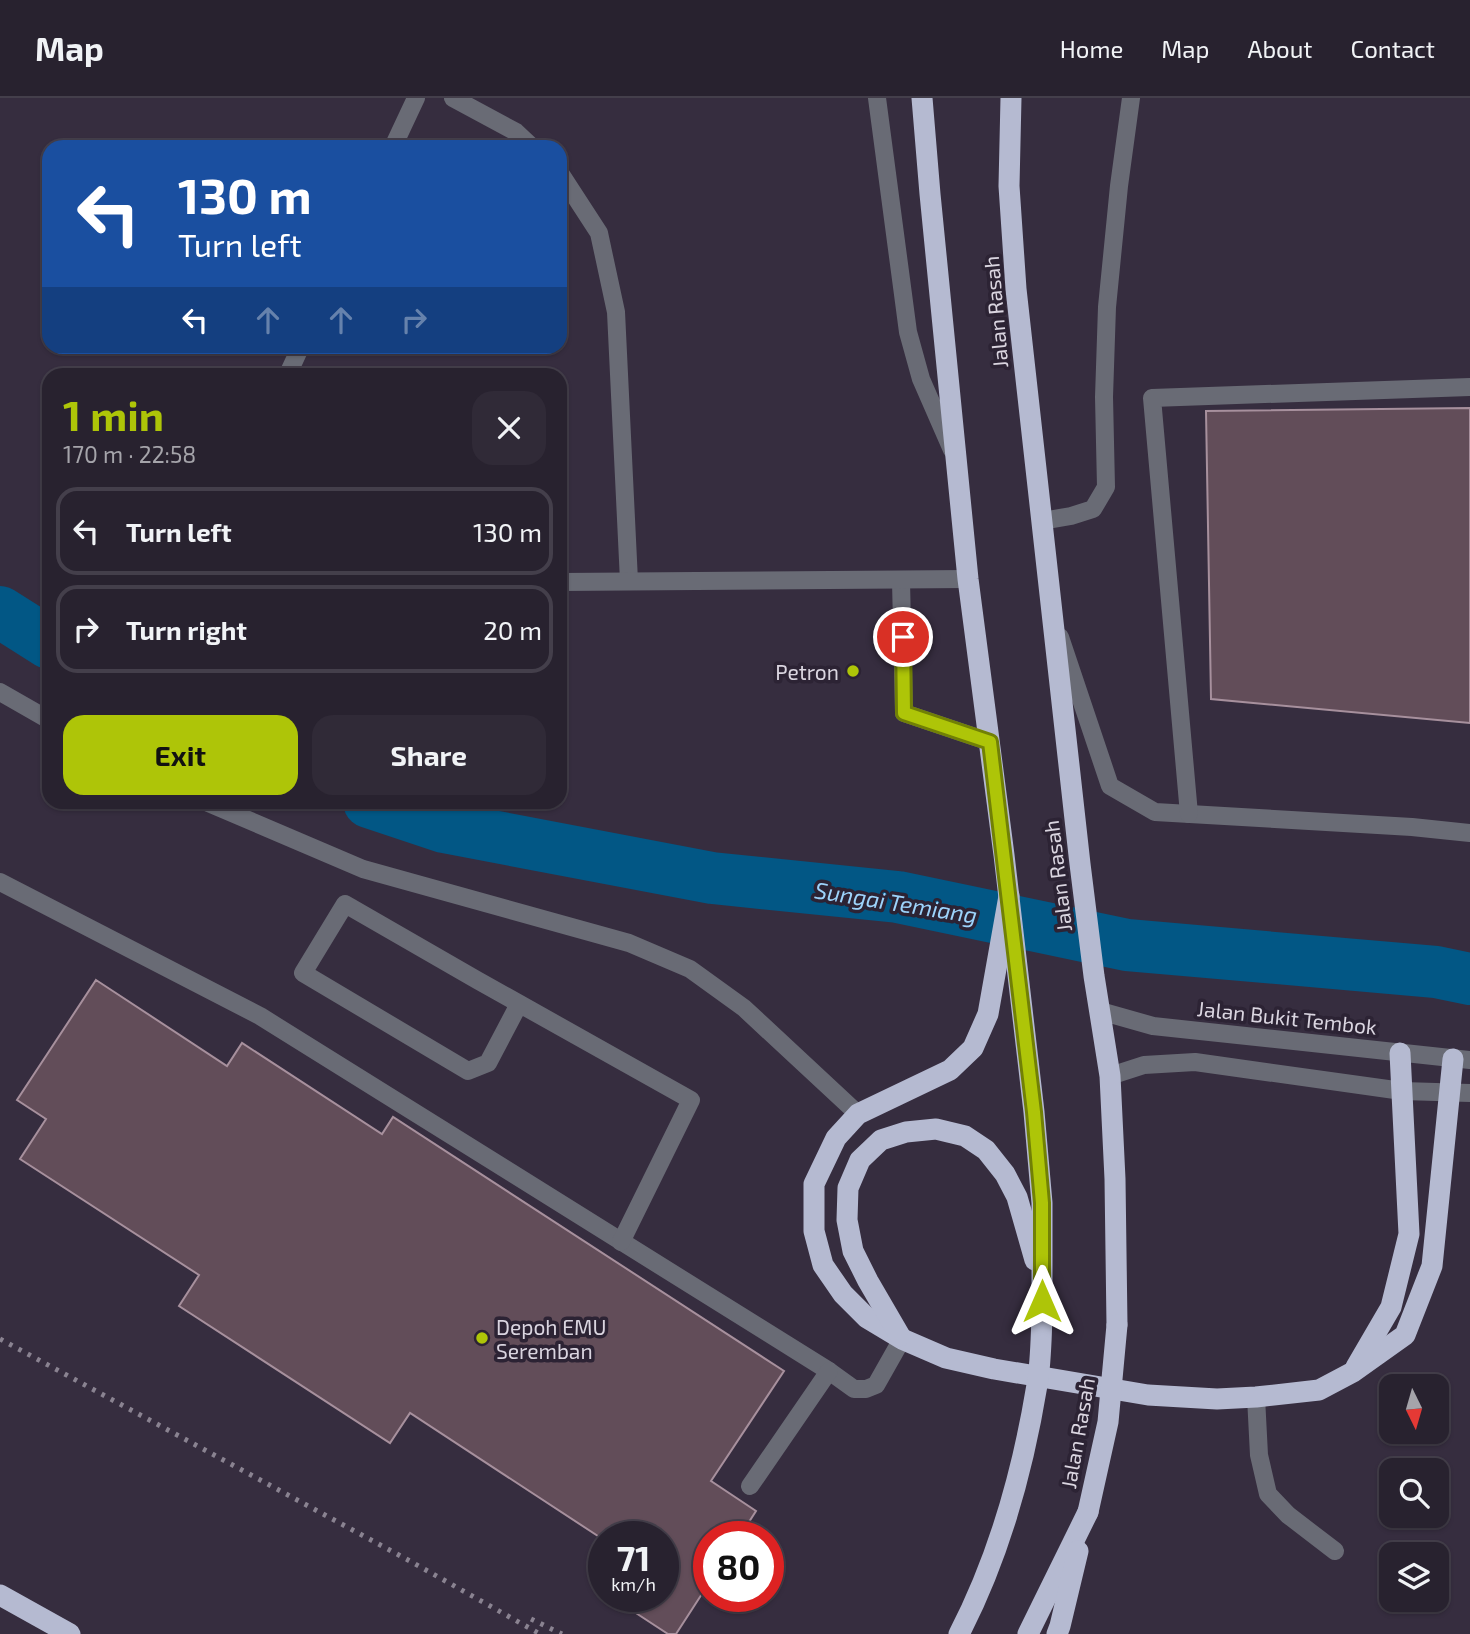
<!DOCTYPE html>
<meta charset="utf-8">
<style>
body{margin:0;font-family:"Exo 2",sans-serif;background:#302a37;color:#f1f3f6;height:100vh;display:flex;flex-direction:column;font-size:26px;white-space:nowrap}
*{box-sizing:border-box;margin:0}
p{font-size:23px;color:#a5a4aa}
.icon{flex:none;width:38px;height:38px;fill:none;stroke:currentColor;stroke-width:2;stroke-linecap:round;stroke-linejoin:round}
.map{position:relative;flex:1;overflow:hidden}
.sheet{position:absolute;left:42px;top:270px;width:525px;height:441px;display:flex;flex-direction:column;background:#28222f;border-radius:21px;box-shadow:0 2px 5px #0004,0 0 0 2px #443f4b}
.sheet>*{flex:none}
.banner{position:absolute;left:42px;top:42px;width:525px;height:214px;border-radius:21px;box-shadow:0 2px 5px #0004,0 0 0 2px #443f4b;background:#1a4fa0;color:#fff;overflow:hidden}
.needle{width:46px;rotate:175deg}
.fabs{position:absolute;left:1379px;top:1276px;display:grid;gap:14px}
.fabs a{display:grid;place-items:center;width:70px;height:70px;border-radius:14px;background:#28222f;box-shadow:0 2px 5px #0004,0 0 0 2px #443f4b;font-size:35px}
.speed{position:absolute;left:588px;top:1423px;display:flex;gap:14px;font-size:35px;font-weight:700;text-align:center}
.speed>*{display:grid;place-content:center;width:91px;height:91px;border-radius:50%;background:#28222f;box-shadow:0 2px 5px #0004,0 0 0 2px #443f4b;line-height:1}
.speed small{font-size:18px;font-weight:400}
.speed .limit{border:10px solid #d22;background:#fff;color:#111}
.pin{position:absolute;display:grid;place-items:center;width:60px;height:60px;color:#fff;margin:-30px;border:4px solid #fff;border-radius:50%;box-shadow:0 2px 7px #0007}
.me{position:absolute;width:77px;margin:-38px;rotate:0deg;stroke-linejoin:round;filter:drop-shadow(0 0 5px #0008)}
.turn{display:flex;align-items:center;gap:24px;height:147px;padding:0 21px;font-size:32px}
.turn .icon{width:91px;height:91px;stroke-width:2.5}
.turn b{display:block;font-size:49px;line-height:60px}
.lanes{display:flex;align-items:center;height:66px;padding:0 21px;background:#0003;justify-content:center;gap:35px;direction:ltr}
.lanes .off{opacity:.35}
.round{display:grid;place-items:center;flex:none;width:74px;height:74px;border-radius:21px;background:#302a37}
.head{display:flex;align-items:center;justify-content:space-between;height:119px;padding:0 21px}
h1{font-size:42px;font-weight:700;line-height:52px;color:#aec508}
.button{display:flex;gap:14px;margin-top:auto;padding:14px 21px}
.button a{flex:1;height:80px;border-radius:21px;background:#aec508;color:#111;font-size:28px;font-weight:700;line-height:80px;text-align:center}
.button a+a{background:#302a37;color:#f1f3f6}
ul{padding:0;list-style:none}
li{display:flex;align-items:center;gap:21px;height:88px;margin:0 14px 10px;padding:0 7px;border:4px solid #443f4b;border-radius:21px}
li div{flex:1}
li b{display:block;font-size:26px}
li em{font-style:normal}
header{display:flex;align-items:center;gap:42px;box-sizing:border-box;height:98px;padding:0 35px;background:#28222f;border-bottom:2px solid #443f4b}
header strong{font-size:33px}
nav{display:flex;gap:38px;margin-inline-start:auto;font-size:24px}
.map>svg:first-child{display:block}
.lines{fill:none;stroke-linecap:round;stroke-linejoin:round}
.river{stroke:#025785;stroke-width:52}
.building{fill:#624d59;stroke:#a7909d;stroke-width:2}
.minor{stroke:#696b75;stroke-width:18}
.highway{stroke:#b5bad1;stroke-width:21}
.rail{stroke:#8a8391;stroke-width:5;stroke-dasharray:3.5 7;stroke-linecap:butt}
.highway-bridge{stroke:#b5bad1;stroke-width:21}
.route-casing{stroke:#718005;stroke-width:18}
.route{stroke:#aec508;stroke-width:12}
.poi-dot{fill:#aec508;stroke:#2c2334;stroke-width:2.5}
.labels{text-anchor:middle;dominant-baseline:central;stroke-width:7;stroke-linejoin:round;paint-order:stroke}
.street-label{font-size:21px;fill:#dad5e0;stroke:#2c2334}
.poi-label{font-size:21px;fill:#dad5e0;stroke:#2c2334;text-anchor:end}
.water-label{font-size:23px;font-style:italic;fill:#9dd3fb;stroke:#2c2334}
</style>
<header>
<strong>Map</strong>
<nav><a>Home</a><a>Map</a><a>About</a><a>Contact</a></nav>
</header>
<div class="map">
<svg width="1470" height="1536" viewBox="0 0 1470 1536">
<rect width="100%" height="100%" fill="#362d3f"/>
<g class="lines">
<!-- river -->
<g class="river">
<path d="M 0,514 L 49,545"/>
<path d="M 369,704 L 444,729 L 712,780 L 898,799 L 1127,847 L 1436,874 L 1470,881"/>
</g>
</g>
<!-- building -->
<g class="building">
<path d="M 1470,310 L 1470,625 L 1211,601 L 1206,313 Z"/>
<path d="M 96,882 L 227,968 L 242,945 L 382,1036 L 393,1019 L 784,1273 L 711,1383 L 756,1413 L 740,1438 L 709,1438 L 709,1485 L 676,1536 L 668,1536 L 616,1502 L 618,1498 L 663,1498 L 663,1438 L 604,1438 L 604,1442 L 410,1315 L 390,1345 L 179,1208 L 199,1177 L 20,1061 L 46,1021 L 17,1002 Z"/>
</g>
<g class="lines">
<!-- minor -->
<g class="minor">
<path d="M 453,0 L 516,34 L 532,49"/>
<path d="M 877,0 L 908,234 L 921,281 L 952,352"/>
<path d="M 393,49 L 416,0"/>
<path d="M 560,75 L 599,135 L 616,214 L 629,483"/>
<path d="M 288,276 L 301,248"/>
<path d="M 1042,423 L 1071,418 L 1093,411 L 1106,389 L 1104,299 L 1107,209 L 1119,88 L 1131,0"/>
<path d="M 901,483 L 904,615 L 990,644"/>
<path d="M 560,484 L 968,481"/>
<path d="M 1060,539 L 1110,688 L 1155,714 L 1412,729 L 1470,735"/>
<path d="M 0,594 L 49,622"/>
<path d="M 206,704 L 363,771 L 629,845 L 690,871 L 744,910 L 858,1016"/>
<path d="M 1189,716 L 1152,300 L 1470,289"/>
<path d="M 0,784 L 260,918 L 829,1273 L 854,1291 L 866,1291 L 876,1287 L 902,1241"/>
<path d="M 519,906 L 488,965 L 468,973 L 303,875 L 345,806 L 477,882 L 691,1002 L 621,1144"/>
<path d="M 1100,913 L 1153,928 L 1470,962"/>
<path d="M 1110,978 L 1144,967 L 1195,964 L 1402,993 L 1470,995"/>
<path d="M 1256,1299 L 1259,1357 L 1268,1396 L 1288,1417 L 1335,1453"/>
<path d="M 750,1388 L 829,1273"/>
</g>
<!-- highway -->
<g class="highway">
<path d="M 922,0 L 930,96 L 968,481 L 1004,757 L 1034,1014 L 1042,1105 L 1042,1218"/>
<path d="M 1011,0 L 1009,88 L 1016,191 L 1080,766 L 1094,878 L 1110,978 L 1115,1081 L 1117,1227"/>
<path d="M 1009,798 L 988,916 L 973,950 L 950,972 L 858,1016 L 836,1040 L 814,1086 L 814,1133 L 823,1167 L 843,1196 L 867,1220 L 902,1241 L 946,1260 L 994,1271 L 1148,1297 L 1217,1301 L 1256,1299 L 1319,1292 L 1353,1274 L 1405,1237 L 1432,1168 L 1453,961"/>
<path d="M 900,1238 L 868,1183 L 853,1153 L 847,1122 L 848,1090 L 860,1062 L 881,1042 L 906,1034 L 936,1031 L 965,1038 L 986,1052 L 1005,1076 L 1017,1099 L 1035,1162"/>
<path d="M 1356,1269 L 1391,1209 L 1409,1136 L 1400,955"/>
<path d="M 0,1497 L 70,1536"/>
<path d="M 1028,1536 L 1088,1414"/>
<path d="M 1057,1536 L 1060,1528 L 1078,1453"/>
</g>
<!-- rail -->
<g class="rail">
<path d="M 0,1241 L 408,1462 L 540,1536"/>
<path d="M 531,1521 L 562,1536"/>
</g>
<!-- highway-bridge -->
<g class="highway-bridge">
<path d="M 1088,1414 L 1108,1324 L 1117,1227"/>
<path d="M 959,1536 C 999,1459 1023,1372 1037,1287 C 1041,1265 1041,1241 1042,1218"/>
</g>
</g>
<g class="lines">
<defs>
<path id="route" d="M 903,539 L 904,615 L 990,644 L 1034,1014 L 1042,1105 L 1042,1203"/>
</defs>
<!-- route casing -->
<use href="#route" class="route-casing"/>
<!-- route -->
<use href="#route" class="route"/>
</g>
<!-- markers -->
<g class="poi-dot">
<circle cx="853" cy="573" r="7"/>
<circle cx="482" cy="1240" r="7"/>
</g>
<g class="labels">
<!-- street labels -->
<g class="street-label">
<text transform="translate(995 214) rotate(-95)">Jalan Rasah</text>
<text transform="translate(1057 778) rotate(-97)">Jalan Rasah</text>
<text transform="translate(1287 919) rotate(6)">Jalan Bukit Tembok</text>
<text transform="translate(1077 1335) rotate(-80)">Jalan Rasah</text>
</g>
<!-- poi labels -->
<g class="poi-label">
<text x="839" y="573">Petron</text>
<text x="496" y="1228" text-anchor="start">Depoh EMU<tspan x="496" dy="24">Seremban</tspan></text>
</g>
<!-- water labels -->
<g class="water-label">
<text transform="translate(896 804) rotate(9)">Sungai Temiang</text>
</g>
</g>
</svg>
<div class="fabs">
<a><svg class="needle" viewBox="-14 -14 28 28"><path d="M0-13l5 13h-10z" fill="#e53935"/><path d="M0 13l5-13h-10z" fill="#a5a4aa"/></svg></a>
<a><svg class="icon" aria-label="search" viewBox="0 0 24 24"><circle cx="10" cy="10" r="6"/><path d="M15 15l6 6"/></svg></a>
<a><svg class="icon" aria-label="layers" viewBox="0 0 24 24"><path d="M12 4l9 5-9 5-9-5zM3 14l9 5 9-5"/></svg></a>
</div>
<div class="speed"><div>71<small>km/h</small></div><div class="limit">80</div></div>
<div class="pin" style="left:903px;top:539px;background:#d93025"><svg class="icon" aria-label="arrive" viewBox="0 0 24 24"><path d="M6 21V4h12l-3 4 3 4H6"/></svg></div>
<svg class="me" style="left:1042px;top:1203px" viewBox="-20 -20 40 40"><path d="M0-17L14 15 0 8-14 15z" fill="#aec508" stroke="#fff" stroke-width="4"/></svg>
<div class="banner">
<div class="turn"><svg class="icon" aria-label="left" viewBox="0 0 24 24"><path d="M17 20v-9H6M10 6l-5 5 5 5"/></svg><div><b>130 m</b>Turn left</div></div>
<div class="lanes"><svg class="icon" aria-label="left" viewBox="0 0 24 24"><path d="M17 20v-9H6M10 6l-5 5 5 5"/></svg><svg class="icon off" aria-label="ahead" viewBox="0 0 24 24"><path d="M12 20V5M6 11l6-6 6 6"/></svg><svg class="icon off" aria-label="ahead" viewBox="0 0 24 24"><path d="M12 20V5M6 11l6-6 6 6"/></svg><svg class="icon off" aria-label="right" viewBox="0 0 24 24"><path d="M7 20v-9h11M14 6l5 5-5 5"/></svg></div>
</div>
<section class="sheet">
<div class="head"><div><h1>1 min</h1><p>170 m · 22:58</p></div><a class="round"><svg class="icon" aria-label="close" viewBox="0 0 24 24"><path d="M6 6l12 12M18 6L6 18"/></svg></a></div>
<ul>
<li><svg class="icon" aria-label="left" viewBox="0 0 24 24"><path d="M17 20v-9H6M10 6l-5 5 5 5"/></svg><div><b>Turn left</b></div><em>130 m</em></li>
<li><svg class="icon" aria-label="right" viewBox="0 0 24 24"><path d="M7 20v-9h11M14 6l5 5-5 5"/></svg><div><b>Turn right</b></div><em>20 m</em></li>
</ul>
<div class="button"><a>Exit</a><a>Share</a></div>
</section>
</div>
